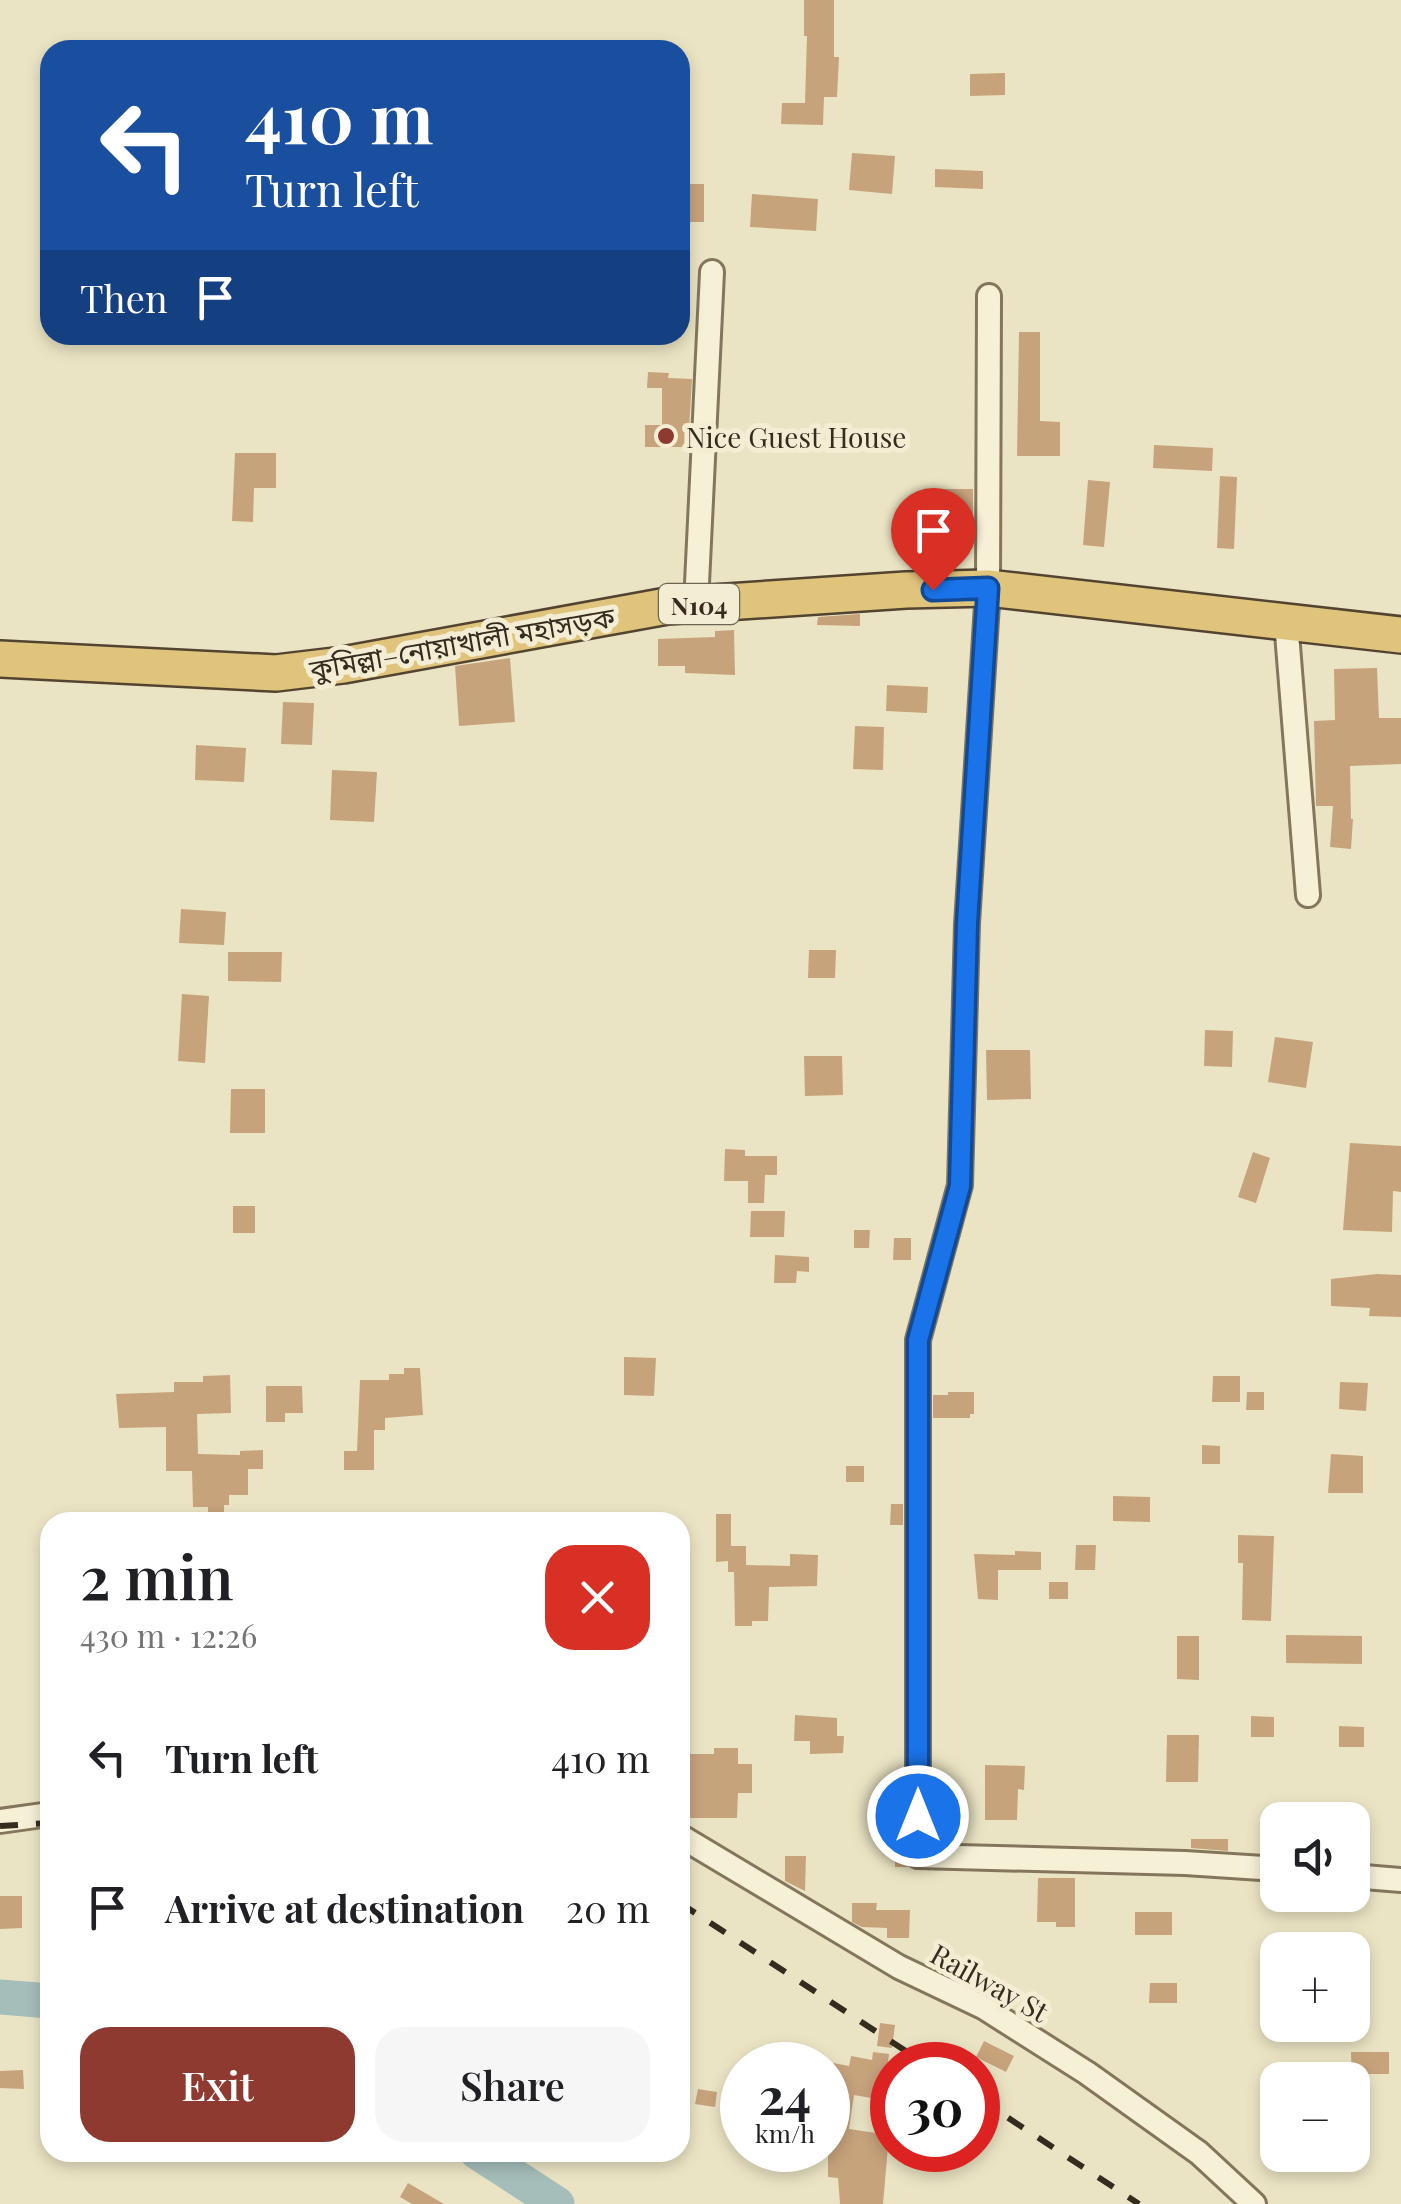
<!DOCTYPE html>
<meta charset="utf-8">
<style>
body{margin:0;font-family:"Playfair Display","Noto Sans Bengali",serif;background:#f6f6f6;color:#202124;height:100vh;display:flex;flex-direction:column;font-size:38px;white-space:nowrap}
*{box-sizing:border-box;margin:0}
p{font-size:32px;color:#757577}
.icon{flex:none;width:55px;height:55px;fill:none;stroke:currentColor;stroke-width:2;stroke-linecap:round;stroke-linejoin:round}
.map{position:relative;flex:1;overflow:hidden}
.side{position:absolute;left:40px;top:1512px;width:650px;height:650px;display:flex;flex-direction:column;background:#fff;border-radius:30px;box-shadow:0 5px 15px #0003}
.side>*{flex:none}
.guide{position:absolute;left:40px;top:40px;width:650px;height:305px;border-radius:30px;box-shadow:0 5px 15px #0003;background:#1a4fa0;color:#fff;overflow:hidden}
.buttons{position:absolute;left:1260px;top:1802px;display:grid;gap:20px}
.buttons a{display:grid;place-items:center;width:110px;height:110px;border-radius:20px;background:#fff;box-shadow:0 5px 15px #0003;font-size:50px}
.speed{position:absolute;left:720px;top:2042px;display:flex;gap:20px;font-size:50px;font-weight:700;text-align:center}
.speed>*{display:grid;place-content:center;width:130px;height:130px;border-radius:50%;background:#fff;box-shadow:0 5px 15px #0003;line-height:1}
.speed small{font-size:25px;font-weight:400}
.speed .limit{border:15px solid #d22;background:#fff;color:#111}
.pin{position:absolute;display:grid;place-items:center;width:85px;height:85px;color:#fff;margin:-102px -42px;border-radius:50% 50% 50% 0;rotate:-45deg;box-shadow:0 0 10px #0007}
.pin .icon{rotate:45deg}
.me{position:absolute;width:110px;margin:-55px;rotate:0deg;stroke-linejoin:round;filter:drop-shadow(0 0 8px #0008)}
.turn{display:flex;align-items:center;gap:35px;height:210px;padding:0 40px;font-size:45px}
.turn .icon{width:130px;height:130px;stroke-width:2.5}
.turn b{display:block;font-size:70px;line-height:85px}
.then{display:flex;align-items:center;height:95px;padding:0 40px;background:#0003;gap:20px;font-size:38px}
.round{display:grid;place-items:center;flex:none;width:105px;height:105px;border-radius:30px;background:#f6f6f6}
.headline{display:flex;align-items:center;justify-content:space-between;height:170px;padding:0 40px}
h1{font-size:60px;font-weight:600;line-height:75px}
.cta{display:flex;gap:20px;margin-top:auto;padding:20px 40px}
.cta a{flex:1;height:115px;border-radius:30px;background:#8f3a30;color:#fff;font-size:40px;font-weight:600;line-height:115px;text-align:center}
.cta a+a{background:#f6f6f6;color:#202124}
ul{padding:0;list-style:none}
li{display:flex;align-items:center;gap:30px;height:150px;padding:0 40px}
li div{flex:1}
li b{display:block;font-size:38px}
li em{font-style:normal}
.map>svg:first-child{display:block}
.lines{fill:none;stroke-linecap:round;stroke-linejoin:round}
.river{stroke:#a5beba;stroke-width:35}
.building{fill:#c7a37c}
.minor-casing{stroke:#84765c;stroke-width:28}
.trunk-casing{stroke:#524430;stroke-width:40}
.minor{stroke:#f6f0d6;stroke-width:22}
.trunk{stroke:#e0c47c;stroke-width:35}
.rail{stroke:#352c1f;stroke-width:6;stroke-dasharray:18 18;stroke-linecap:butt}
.route-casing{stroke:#114b97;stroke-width:25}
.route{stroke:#1a73e8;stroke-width:18}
.poi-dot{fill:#8f3a30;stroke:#f3edd3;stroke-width:4}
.labels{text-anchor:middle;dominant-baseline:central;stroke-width:10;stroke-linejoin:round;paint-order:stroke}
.shield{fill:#f3edd3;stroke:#6e6655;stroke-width:2.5}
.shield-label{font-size:25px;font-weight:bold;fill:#352c1f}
.poi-label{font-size:28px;fill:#352c1f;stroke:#f3edd3;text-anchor:start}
.street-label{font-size:28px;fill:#352c1f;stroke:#f3edd3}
</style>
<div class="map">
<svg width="1401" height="2204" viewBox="0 0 1401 2204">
<rect width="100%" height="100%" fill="#ebe4c4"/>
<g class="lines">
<!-- river -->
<g class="river">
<path d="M 0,1997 L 50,2001"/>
<path d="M 477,2152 L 557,2204"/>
</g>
</g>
<!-- building -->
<g class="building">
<path d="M 804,0 L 834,0 L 834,57 L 839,57 L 837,97 L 824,97 L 823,125 L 781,124 L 782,103 L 805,103 L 807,36 L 804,36 Z"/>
<path d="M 1005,73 L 1005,95 L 970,96 L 970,74 Z"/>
<path d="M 852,153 L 895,156 L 892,194 L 849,190 Z"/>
<path d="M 935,169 L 983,171 L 983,189 L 935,187 Z"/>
<rect x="680" y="184" width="24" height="38"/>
<path d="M 752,194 L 818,199 L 816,231 L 750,227 Z"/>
<path d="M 1019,332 L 1040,332 L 1040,421 L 1060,422 L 1060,456 L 1017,456 Z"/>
<path d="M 648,372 L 669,373 L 668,378 L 692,379 L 688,447 L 645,447 L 645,425 L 662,425 L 662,388 L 647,388 Z"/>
<path d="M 1154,445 L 1213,448 L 1212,471 L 1153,468 Z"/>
<path d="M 235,453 L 276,453 L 276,488 L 254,488 L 253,522 L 232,521 Z"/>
<path d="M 1220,476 L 1237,477 L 1234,549 L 1217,548 Z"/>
<path d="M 1088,480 L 1110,482 L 1104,547 L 1083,545 Z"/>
<rect x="935" y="489" width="38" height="50"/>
<path d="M 860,614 L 860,626 L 817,625 L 818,617 Z"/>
<path d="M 734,630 L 735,675 L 685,673 L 685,666 L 658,666 L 658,639 L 715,637 L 715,631 Z"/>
<path d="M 510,658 L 515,722 L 459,726 L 455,666 Z"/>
<path d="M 1377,668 L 1379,718 L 1401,718 L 1401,764 L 1350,766 L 1351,819 L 1353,819 L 1351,849 L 1330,847 L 1333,806 L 1316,806 L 1314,721 L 1335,720 L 1334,669 Z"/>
<path d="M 887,685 L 928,687 L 927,713 L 886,711 Z"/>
<path d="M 283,702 L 314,703 L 312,745 L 281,744 Z"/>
<path d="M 855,726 L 884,727 L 883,770 L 853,769 Z"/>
<path d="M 196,745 L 246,748 L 244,782 L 195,780 Z"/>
<path d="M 332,770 L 377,772 L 374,822 L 330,820 Z"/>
<path d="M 181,909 L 226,912 L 224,945 L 179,943 Z"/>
<path d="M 809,950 L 836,950 L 835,978 L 808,978 Z"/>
<path d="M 228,952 L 282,952 L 281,982 L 228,981 Z"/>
<path d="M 182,994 L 209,996 L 205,1063 L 178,1061 Z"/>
<path d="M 1205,1030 L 1233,1031 L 1232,1067 L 1204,1066 Z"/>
<path d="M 1275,1037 L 1313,1042 L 1306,1088 L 1268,1082 Z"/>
<path d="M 986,1050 L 1030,1050 L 1031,1099 L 987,1100 Z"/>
<path d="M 804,1056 L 842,1056 L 843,1095 L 805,1096 Z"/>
<path d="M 231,1089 L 265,1089 L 265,1133 L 230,1133 Z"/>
<path d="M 1350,1143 L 1401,1146 L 1401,1192 L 1393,1191 L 1392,1232 L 1343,1230 Z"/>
<path d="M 725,1149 L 745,1150 L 745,1156 L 777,1156 L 777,1175 L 765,1175 L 764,1203 L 748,1203 L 748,1181 L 724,1181 Z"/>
<path d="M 1253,1152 L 1270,1158 L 1256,1203 L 1238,1197 Z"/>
<rect x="233" y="1206" width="22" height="27"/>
<path d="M 751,1211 L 785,1211 L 784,1237 L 750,1237 Z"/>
<path d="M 854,1230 L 870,1230 L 869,1248 L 854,1248 Z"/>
<path d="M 894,1238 L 911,1238 L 911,1260 L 893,1260 Z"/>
<path d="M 775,1255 L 809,1257 L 809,1272 L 797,1271 L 796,1283 L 774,1283 Z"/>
<path d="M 1377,1274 L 1401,1275 L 1401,1317 L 1369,1316 L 1370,1308 L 1331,1306 L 1331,1279 Z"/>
<path d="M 624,1357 L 656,1358 L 654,1396 L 624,1395 Z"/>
<path d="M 404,1368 L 420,1368 L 423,1415 L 385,1418 L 385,1430 L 374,1430 L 374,1470 L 344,1470 L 344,1451 L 357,1451 L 360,1380 L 389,1380 L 389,1374 L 404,1374 Z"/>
<path d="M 230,1375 L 231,1413 L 197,1414 L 198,1454 L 240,1455 L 240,1451 L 263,1450 L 263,1469 L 248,1469 L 248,1495 L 229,1495 L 229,1505 L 224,1505 L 224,1522 L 208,1522 L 208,1507 L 193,1507 L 192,1471 L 166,1471 L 166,1427 L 119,1428 L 116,1394 L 174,1392 L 174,1382 L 203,1382 L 203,1376 Z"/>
<path d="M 1213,1376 L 1240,1376 L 1240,1402 L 1212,1402 Z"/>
<path d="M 1340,1382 L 1368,1383 L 1366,1411 L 1339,1409 Z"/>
<path d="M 266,1386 L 302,1386 L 303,1413 L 285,1413 L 285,1422 L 266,1422 Z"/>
<path d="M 948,1392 L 974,1392 L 974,1414 L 970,1414 L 970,1418 L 933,1418 L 933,1395 L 948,1395 Z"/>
<path d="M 1247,1392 L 1264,1392 L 1264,1410 L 1246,1410 Z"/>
<path d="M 1202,1445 L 1220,1446 L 1220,1464 L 1202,1464 Z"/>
<path d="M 1331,1454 L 1363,1456 L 1363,1493 L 1328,1493 Z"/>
<rect x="846" y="1466" width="18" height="16"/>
<path d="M 1113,1496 L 1150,1497 L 1150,1522 L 1113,1521 Z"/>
<path d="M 891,1504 L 903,1504 L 903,1525 L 890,1525 Z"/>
<path d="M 716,1514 L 731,1514 L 731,1546 L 746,1546 L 746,1565 L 790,1566 L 790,1554 L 818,1555 L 817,1586 L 769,1587 L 768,1621 L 752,1621 L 752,1626 L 735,1626 L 734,1572 L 728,1572 L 728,1561 L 716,1562 Z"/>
<path d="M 1238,1535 L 1274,1536 L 1271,1621 L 1242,1620 L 1243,1563 L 1238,1563 Z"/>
<path d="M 1076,1545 L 1096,1545 L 1095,1570 L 1075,1570 Z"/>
<path d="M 1015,1551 L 1041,1552 L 1041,1570 L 998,1570 L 998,1600 L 978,1599 L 974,1554 L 1015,1555 Z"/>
<rect x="1049" y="1582" width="19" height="17"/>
<path d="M 1286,1635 L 1362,1636 L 1362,1664 L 1286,1663 Z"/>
<path d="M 1177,1636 L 1199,1636 L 1199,1680 L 1177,1679 Z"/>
<path d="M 795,1715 L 837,1718 L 837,1736 L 844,1736 L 843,1753 L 810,1754 L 810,1741 L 794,1741 Z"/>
<path d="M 1251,1716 L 1274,1717 L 1274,1737 L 1251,1737 Z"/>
<path d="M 1339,1726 L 1364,1727 L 1364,1747 L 1339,1747 Z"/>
<path d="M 1167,1735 L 1199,1735 L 1198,1782 L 1166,1782 Z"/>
<path d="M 714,1748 L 738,1748 L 738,1764 L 752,1764 L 752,1793 L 738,1793 L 737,1818 L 680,1818 L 680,1754 L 714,1754 Z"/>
<path d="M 985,1765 L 1025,1766 L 1024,1790 L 1018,1789 L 1017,1820 L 985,1820 Z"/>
<path d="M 895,1830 L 903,1830 L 903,1857 L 909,1867 L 895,1867 Z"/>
<path d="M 1191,1839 L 1228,1839 L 1228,1851 L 1191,1848 Z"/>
<path d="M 785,1856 L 806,1856 L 805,1891 L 785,1881 Z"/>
<path d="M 1038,1878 L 1075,1878 L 1075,1927 L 1056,1927 L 1056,1922 L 1037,1922 Z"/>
<path d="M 0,1896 L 22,1896 L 22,1928 L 0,1929 Z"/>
<path d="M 852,1903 L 877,1903 L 876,1910 L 910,1910 L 909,1938 L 887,1938 L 887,1928 L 862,1927 L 852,1922 Z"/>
<rect x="1135" y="1912" width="37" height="23"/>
<path d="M 1150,1983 L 1177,1983 L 1177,2003 L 1149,2003 Z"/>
<path d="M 880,2023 L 895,2025 L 892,2048 L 877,2046 Z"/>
<path d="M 984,2041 L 1014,2056 L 1006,2072 L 976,2057 Z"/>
<path d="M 873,2052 L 889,2054 L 883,2100 L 854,2095 L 849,2129 L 889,2135 L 883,2204 L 840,2204 L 838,2178 L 828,2177 L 828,2099 L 833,2063 L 849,2066 L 851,2056 L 872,2060 Z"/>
<path d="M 1351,2052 L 1389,2052 L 1389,2074 L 1368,2074 L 1368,2091 L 1352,2091 Z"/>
<path d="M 23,2070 L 24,2089 L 0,2088 L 0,2071 Z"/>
<path d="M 698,2089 L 717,2092 L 715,2107 L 695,2104 Z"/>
<path d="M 408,2183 L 444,2204 L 412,2204 L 400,2197 Z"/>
</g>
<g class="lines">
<defs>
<g id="minor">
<path d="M 989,296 L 988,588 L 967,924 L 960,1185 L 918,1340 L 918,1856 L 1185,1863 L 1278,1869"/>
<path d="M 696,604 L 712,272"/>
<path d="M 1286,621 L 1308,895"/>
<path d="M 0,1821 L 50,1814"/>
<path d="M 680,1836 L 899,1967 L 983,2007 L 1087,2073 L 1199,2153 L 1254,2204"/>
<path d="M 1352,1876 L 1401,1880"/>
</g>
<path id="trunk" d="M 0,659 L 276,673 L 343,665 L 667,606 L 906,590 L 988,588 L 1401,635"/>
</defs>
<!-- minor casing -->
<use href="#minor" class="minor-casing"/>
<!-- trunk casing -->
<use href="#trunk" class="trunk-casing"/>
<!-- minor -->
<use href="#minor" class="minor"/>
<!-- trunk -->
<use href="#trunk" class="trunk"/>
<!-- rail -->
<g class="rail">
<path d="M 0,1826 L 50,1823"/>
<path d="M 680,1903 L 927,2065"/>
<path d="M 978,2098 L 1139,2204"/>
</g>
</g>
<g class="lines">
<defs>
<path id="route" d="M 918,1816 L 918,1340 L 960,1186 L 967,924 L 988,588 L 933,590"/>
</defs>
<!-- route casing -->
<use href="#route" class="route-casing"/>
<!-- route -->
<use href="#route" class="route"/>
</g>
<!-- markers -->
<circle class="poi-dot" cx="666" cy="436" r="10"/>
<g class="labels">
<!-- shield labels -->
<rect class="shield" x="659" y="584" width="80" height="40" rx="8"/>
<g class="shield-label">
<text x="699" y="604">N104</text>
</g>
<!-- poi labels -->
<g class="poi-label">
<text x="686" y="436">Nice Guest House</text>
</g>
<!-- street labels -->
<g class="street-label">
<text transform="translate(462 642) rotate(-10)">কুমিল্লা–নোয়াখালী মহাসড়ক</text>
<text transform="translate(990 1982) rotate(29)">Railway St</text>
</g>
</g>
</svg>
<div class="buttons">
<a><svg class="icon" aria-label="sound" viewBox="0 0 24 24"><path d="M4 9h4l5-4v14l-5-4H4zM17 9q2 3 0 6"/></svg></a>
<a>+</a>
<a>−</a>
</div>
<div class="speed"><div>24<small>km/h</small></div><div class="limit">30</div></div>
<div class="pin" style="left:933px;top:590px;background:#d93025"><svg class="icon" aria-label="arrive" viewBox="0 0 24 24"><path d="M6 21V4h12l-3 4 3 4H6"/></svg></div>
<svg class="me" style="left:918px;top:1816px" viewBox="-20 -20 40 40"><circle r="17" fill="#1a73e8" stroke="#fff" stroke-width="3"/><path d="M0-11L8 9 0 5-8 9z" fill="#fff"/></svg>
<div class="guide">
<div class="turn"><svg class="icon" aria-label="left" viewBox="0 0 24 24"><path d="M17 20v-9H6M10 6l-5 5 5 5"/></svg><div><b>410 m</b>Turn left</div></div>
<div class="then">Then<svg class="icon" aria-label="arrive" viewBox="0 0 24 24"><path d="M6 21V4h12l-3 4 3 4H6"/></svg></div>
</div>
<section class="side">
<div class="headline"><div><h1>2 min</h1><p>430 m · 12:26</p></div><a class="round" style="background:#d93025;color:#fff"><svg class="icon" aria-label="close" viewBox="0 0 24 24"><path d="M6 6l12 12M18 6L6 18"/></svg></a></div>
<ul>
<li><svg class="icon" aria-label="left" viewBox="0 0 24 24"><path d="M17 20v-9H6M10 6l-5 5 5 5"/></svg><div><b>Turn left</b></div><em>410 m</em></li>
<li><svg class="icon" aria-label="arrive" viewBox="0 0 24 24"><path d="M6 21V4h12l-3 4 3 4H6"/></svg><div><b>Arrive at destination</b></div><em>20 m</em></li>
</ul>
<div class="cta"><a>Exit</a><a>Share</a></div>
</section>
</div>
